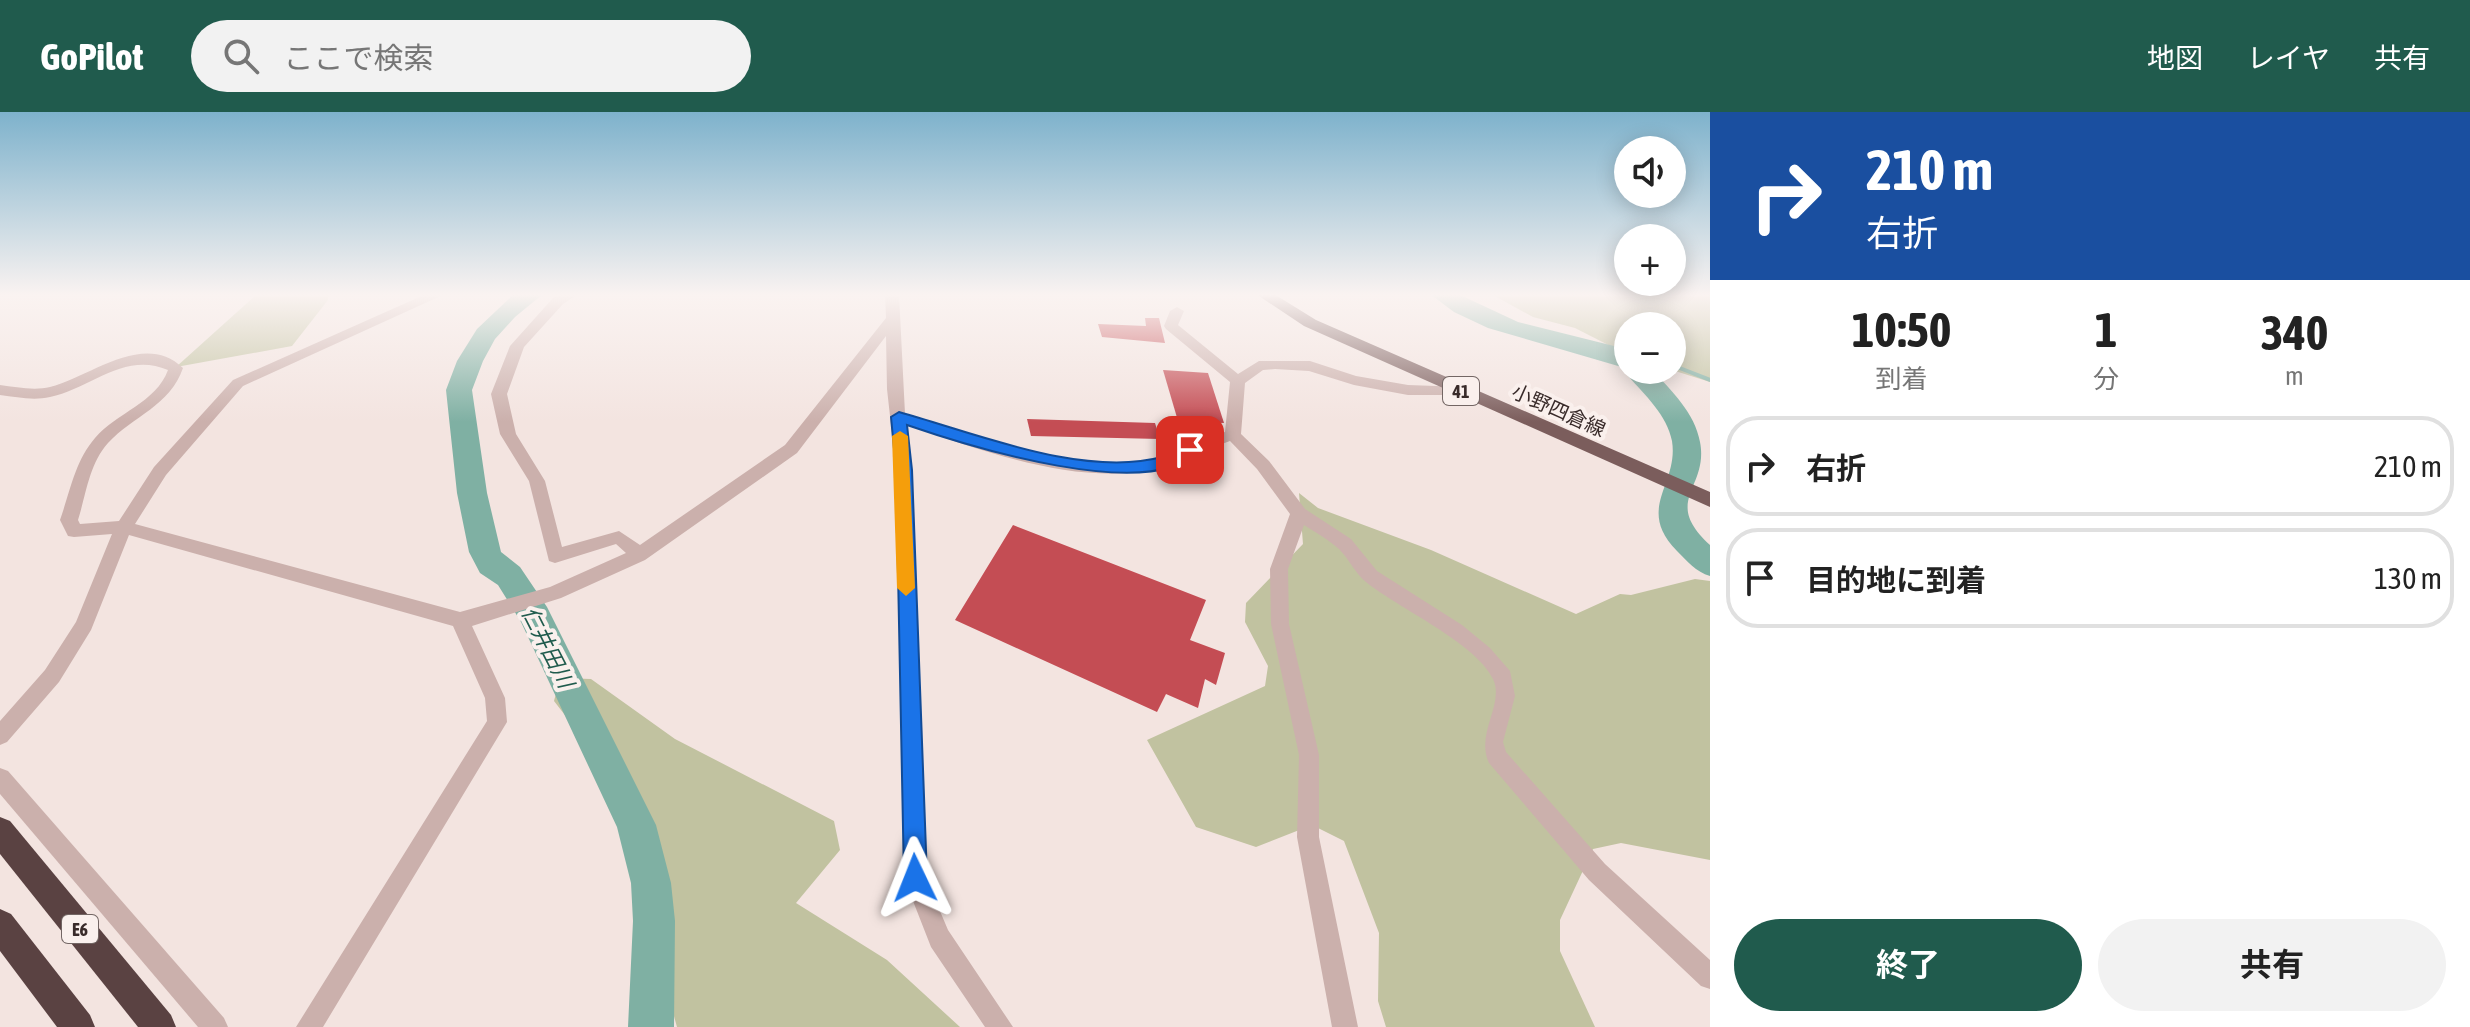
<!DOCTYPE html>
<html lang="ja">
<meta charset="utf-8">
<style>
body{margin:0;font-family:"Asap Condensed","Noto Sans JP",sans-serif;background:#f2f2f2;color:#222;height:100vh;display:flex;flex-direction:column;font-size:30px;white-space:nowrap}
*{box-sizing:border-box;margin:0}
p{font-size:26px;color:#767676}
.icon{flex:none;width:44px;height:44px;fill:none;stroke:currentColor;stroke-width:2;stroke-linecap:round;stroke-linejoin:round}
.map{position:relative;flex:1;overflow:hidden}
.sheet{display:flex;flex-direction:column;background:#fff;width:760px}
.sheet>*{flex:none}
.top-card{background:#1a4fa0;color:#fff;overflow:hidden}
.buttons{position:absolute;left:1614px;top:24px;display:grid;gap:16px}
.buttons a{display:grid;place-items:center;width:72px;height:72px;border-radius:50%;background:#fff;box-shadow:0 4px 20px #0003;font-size:40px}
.pin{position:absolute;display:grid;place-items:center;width:68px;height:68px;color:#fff;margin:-34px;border-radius:16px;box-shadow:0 4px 12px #0006}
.me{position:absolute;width:88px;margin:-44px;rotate:358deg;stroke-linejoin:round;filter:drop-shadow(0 0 6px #0008)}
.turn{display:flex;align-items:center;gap:28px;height:168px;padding:0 24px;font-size:36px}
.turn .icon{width:104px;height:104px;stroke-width:2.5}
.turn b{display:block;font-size:56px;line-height:68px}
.eta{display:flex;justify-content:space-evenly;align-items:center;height:136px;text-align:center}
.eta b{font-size:48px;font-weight:700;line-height:56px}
.cta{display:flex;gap:16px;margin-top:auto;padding:16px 24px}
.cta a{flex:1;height:92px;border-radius:48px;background:#205b4d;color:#fff;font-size:32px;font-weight:700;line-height:92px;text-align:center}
.cta a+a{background:#f2f2f2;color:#222}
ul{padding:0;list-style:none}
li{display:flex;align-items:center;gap:24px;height:100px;margin:0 16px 12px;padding:0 8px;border:4px solid #e0e0e0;border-radius:32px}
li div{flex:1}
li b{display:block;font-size:30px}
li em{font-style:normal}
header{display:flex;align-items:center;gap:48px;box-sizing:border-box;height:112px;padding:0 40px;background:#205b4d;color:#fff}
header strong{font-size:38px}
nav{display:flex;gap:44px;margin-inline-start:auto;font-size:28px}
.search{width:560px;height:72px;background:#f2f2f2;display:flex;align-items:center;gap:20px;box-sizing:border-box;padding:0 28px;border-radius:44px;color:#767676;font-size:30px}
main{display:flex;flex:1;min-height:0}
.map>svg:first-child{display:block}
.green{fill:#c1c2a0}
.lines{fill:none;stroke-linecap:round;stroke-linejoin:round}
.stream{stroke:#7fb0a3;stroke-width:4}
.river{fill:#7fb0a3;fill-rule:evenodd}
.building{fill:#c44d54}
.minor{fill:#cbb0ac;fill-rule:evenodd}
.major{fill:#7b5d5c;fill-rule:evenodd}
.highway{fill:#5a4242;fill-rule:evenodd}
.route{fill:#1a73e8;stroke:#114b97;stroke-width:2}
.slow{fill:#f59e0b}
.labels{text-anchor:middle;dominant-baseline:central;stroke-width:8;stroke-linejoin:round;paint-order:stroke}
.shield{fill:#faf0ed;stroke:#736664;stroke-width:2}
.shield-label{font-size:18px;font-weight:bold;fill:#392b2a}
.street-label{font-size:20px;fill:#392b2a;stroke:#faf0ed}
.water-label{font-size:22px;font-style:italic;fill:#205b4d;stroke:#faf0ed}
</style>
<header>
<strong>GoPilot</strong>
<div class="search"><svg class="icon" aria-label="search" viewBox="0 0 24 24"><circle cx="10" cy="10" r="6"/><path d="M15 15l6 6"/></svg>ここで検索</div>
<nav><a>地図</a><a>レイヤ</a><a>共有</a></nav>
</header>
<main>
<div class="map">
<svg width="1710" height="915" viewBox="0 0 1710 915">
<rect width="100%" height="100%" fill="#f3e4e0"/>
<!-- green -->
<g class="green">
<path d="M 257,182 L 328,182 L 328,188 L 292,234 L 176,255 Z"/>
<path d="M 1491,182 L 1710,182 L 1710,270 L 1672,258 L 1672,214 L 1628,214 L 1628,243 L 1575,216 L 1533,205 Z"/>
<path d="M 1299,381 L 1318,396 L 1431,438 L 1576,502 L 1620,482 L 1631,483 L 1695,467 L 1710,469 L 1710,748 L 1621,731 L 1593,737 L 1560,808 L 1560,839 L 1595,915 L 1386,915 L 1378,889 L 1379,821 L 1344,729 L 1312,713 L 1256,735 L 1196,715 L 1147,628 L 1265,574 L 1268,554 L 1245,510 L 1246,491 L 1303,432 Z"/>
<path d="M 560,566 L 591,567 L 675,627 L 834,709 L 840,738 L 796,791 L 887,848 L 960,915 L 677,915 L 667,879 L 653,773 L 599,647 L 554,589 Z"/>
</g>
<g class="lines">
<!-- stream -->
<path class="stream" d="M 1672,253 L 1710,268"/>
<!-- river -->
<g class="river">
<path d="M 514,182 L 543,182 L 515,205 L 495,227 L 483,249 L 472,278 L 487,381 L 501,440 L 520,455 L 547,495 L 656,713 L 671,771 L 675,809 L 674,915 L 628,915 L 633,809 L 631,771 L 617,715 L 521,510 L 498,473 L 480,461 L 469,440 L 457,381 L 446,278 L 457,249 L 477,217 Z"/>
<path d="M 1430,182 L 1458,182 L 1518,210 L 1614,234 L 1628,239 L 1628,258 L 1652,258 C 1671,278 1695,301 1700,330 C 1709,377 1661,388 1710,433 L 1710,464 C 1696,460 1687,449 1677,439 C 1635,396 1679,373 1672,329 C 1667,303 1645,283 1628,264 L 1625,256 L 1488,216 L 1454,200 Z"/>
</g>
</g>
<!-- building -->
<g class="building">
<path d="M 1145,206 L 1159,206 L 1165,231 L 1102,225 L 1098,212 L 1146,214 Z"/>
<path d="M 1163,258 L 1208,261 L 1224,311 L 1178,309 Z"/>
<path d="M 1027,307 L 1155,311 L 1160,327 L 1031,324 Z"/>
<path d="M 1013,413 L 1206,488 L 1190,528 L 1225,541 L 1216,573 L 1205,567 L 1198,596 L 1166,582 L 1157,600 L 955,508 Z"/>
</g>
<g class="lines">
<!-- minor -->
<g class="minor">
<path d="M 426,182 L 445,182 L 243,274 L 166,363 L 135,412 L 460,500 L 550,475 L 626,441 L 616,432 L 555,451 L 549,449 L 529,369 L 500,322 L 491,282 L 510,234 L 553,186 L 561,182 L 578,182 L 563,192 L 524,235 L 507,282 L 516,322 L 545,369 L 562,435 L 619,419 L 640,433 L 785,333 L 886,206 L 885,182 L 899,182 L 905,302 C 986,328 1077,364 1163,345 C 1185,340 1204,326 1225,320 L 1230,270 L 1166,217 L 1164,214 L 1170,199 L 1177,195 L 1184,199 L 1178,213 L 1238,262 L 1259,249 L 1310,249 L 1356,264 L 1408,273 L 1464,275 L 1464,281 L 1459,283 L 1408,283 L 1354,273 L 1309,259 L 1275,257 L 1263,258 L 1245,271 L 1241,322 L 1269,349 L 1305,397 L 1351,427 L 1377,459 L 1462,513 L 1490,536 L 1510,559 L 1515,584 L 1503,630 L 1506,640 L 1605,752 L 1710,848 L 1710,877 L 1701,874 L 1589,768 L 1489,651 C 1475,621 1505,592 1493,567 C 1476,531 1398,496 1366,470 C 1355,461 1349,447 1339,437 C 1329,428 1315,420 1304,413 L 1288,457 L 1289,512 L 1319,643 L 1319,725 L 1358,915 L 1332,915 L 1297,725 L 1299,643 L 1271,512 L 1270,457 L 1290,402 L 1257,357 L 1230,329 C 1208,336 1189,349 1167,355 C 1081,377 987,340 907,313 L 912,358 L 926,766 L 948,818 L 1013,915 L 985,915 L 931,835 L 904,766 L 896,358 L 887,277 L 886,224 L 797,341 L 645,448 L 561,486 L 472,514 L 505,586 L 507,610 L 323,915 L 296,915 L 487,609 L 485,586 L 453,514 L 129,423 L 91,518 L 59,570 L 7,630 L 0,633 L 0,609 L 45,558 L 76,510 L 112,422 L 74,425 L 68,424 L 60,408 C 70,380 75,349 95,326 C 116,301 156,291 168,258 C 125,239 91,276 50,285 C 33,289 17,285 0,283 L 0,273 C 16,275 34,279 50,275 C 90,265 144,218 183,256 C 170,294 133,304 108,331 C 89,352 86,383 78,408 L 80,412 L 119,409 L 154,355 L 233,268 Z"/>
<path d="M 0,656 L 8,659 L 224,906 L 228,915 L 198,915 L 0,682 Z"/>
</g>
<!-- major -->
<path class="major" d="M 1256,182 L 1274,182 L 1316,208 L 1710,380 L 1710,395 L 1304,214 Z"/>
<!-- highway -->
<g class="highway">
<path d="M 0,705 L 10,709 L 171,903 L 176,915 L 138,915 L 0,742 Z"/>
<path d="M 0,797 L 11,802 L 90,903 L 95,915 L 57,915 L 0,839 Z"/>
</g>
</g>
<!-- sky -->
<linearGradient id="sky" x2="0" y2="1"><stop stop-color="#7eb2cc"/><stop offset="0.59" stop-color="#faf3f1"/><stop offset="1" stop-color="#faf3f1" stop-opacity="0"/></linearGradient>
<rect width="1710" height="310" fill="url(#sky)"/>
<!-- route -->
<path class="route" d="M 899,300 C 975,321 1083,366 1162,345 C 1172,342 1180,335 1190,333 L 1198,338 C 1153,393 965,333 907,313 L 912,358 L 927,766 L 924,774 L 915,777 L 907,774 L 904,766 L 896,358 L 891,305 Z"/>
<!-- slow -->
<path class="slow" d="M 900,319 L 908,324 L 915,476 L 906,484 L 897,476 L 892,324 Z"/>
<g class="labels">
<!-- shield labels -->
<g class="shield">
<rect x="1443" y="265" width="36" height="28" rx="6"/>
<rect x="62" y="803" width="36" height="28" rx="6"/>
</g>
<g class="shield-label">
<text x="1461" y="279">41</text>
<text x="80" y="817">E6</text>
</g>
<!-- street labels -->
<g class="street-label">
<text transform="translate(1559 298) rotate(24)">小野四倉線</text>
</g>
<!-- water labels -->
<g class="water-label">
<text transform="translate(548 535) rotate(63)">仁井田川</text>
</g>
</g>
</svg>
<div class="buttons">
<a><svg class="icon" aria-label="sound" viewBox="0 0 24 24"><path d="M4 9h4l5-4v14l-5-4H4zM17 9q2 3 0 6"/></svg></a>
<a>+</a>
<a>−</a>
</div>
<div class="pin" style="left:1190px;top:338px;background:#d93025"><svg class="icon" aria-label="arrive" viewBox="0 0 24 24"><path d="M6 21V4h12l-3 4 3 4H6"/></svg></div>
<svg class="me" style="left:915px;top:766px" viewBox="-20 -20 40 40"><path d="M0-17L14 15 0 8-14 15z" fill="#1a73e8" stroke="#fff" stroke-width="4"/></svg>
</div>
<section class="sheet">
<div class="top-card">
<div class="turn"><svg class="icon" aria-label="right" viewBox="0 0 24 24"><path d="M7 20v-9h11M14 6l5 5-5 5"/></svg><div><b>210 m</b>右折</div></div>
</div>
<div class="eta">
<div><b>10:50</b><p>到着</p></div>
<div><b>1</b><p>分</p></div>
<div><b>340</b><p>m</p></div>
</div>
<ul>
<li><svg class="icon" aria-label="right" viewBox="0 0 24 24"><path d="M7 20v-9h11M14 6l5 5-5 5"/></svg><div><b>右折</b></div><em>210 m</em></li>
<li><svg class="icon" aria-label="arrive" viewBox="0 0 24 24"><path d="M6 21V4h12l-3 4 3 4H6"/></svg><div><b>目的地に到着</b></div><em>130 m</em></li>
</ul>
<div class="cta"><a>終了</a><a>共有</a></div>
</section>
</main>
